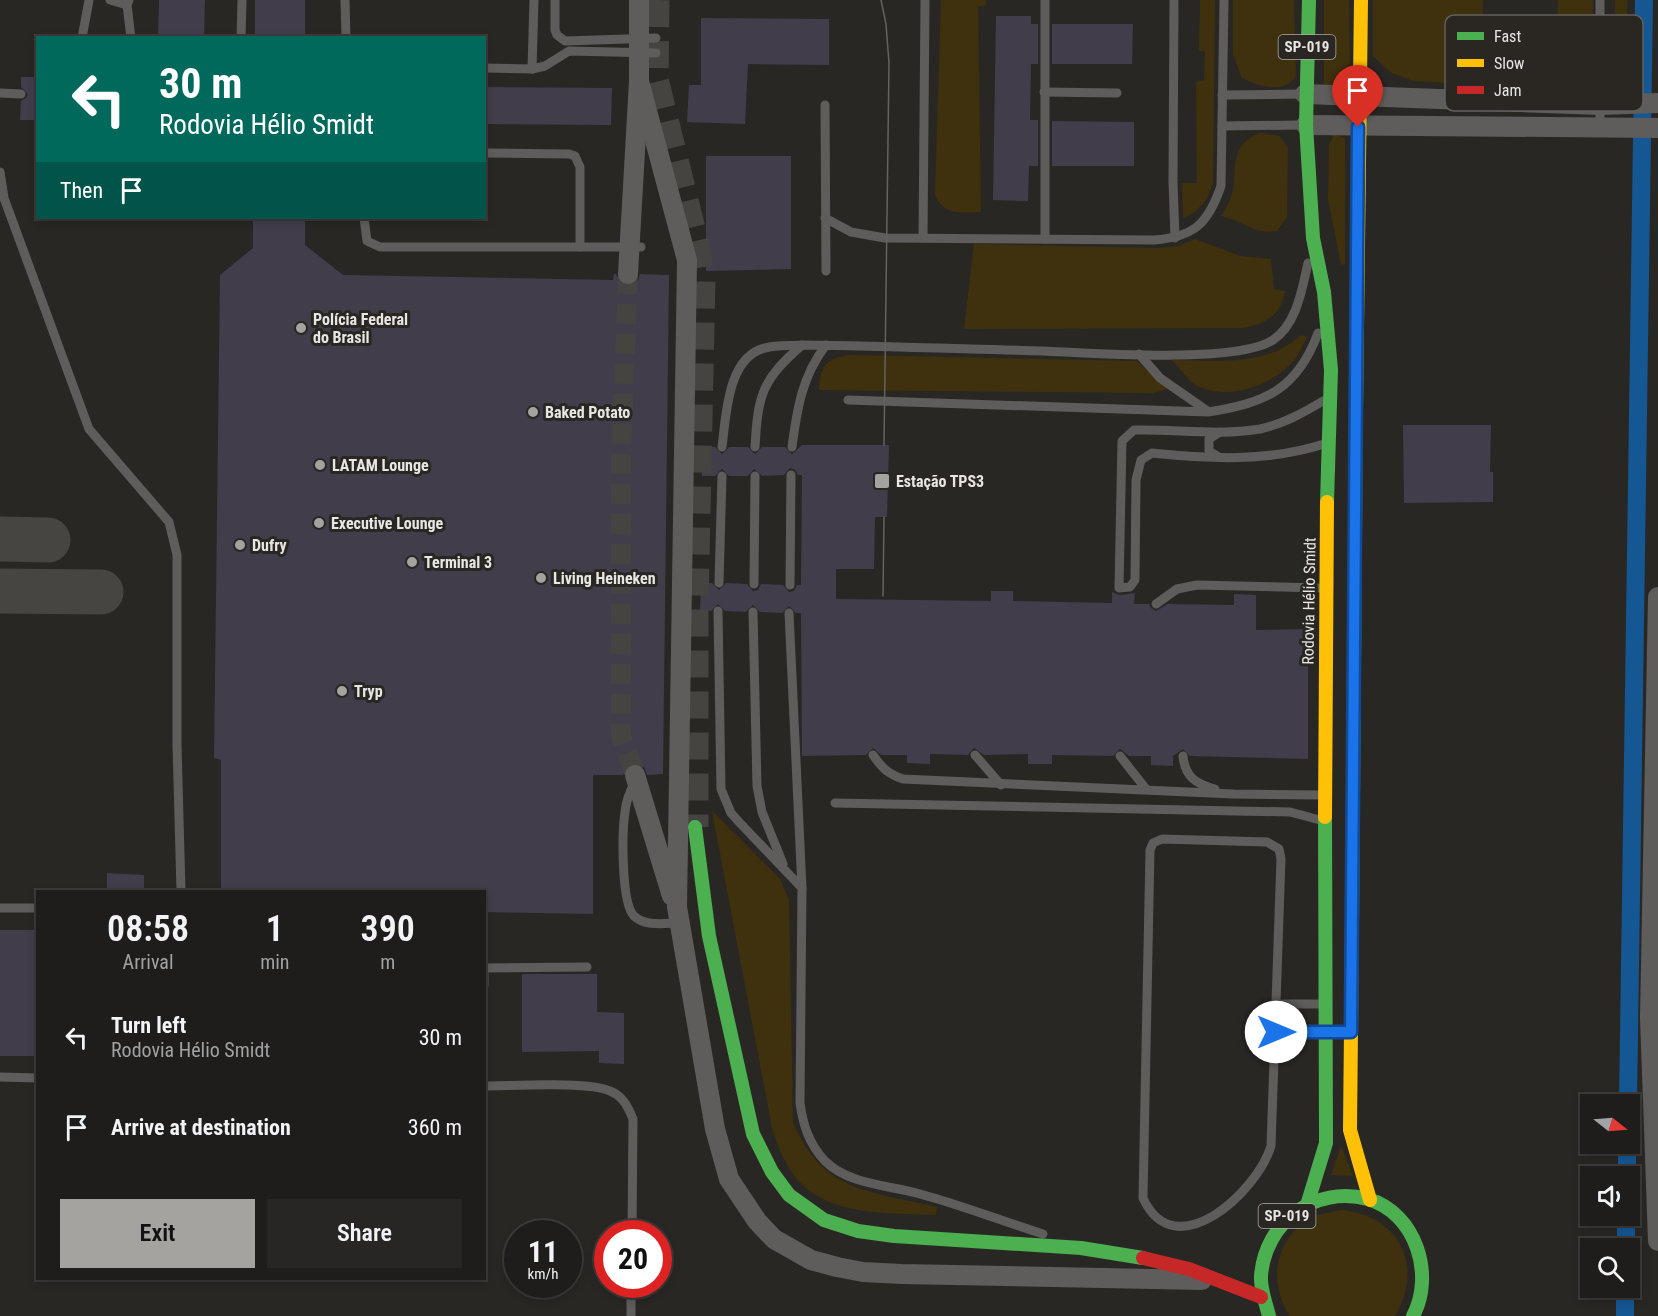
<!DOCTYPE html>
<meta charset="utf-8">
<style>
body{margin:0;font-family:"Roboto Condensed",sans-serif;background:#272624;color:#f1f3f6;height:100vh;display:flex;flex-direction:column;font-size:22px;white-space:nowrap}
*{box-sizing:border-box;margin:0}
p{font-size:20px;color:#a1a2a3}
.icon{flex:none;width:33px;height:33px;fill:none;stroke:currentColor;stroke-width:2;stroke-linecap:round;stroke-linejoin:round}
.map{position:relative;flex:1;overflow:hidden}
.drawer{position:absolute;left:36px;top:890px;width:450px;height:390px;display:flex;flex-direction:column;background:#1f1d1b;border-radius:0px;box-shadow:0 3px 9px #0003,0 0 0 2px #3c3b3a}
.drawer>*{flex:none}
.top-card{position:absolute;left:36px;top:36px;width:450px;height:183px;border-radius:0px;box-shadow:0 3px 9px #0003,0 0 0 2px #3c3b3a;background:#00695c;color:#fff;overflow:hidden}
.needle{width:39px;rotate:107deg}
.tools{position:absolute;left:1580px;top:1094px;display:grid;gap:12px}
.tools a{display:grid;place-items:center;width:60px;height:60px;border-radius:0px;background:#1f1d1b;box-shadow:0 3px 9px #0003,0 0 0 2px #3c3b3a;font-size:30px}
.speed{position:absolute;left:504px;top:1220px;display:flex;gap:12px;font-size:30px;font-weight:700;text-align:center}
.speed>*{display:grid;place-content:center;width:78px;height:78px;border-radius:50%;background:#1f1d1b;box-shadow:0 3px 9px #0003,0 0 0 2px #3c3b3a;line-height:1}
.speed small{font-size:15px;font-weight:400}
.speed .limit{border:9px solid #d22;background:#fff;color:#111}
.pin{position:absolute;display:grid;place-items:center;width:51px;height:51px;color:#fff;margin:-62px -26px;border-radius:50% 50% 50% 0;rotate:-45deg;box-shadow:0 0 6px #0007}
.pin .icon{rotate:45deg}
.me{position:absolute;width:66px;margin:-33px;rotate:90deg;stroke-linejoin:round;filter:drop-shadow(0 0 4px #0008)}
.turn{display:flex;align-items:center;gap:21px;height:126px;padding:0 24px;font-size:27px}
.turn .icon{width:78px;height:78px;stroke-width:2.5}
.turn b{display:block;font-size:42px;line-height:51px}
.then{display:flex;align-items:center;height:57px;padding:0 24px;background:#0003;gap:12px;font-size:22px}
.eta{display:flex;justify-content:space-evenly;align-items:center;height:102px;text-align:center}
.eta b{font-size:36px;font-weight:600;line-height:42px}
.action{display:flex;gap:12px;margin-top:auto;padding:12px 24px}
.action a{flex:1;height:69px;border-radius:0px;background:#a5a3a0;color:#111;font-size:24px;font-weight:600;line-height:69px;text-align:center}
.action a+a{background:#272624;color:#f1f3f6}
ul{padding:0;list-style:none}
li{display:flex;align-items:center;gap:18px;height:90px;padding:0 24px}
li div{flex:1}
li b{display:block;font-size:22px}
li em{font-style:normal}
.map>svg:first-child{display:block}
.green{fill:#3f310d}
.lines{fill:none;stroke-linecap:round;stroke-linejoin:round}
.canal{stroke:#155793;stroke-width:18}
.taxiway{stroke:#464542;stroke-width:45}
.building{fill:#413d4b}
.street-tunnel{stroke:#464441;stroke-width:20;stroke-dasharray:20 10;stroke-linecap:butt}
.secondary-tunnel{stroke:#464441;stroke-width:27;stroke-dasharray:27 14;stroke-linecap:butt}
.lane{stroke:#5e5d5b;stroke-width:9}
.street{stroke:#5e5d5b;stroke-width:20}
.fast{stroke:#4caf50;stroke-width:14}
.slow{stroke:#ffc107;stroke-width:14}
.jam{stroke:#c62828;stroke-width:14}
.tram{stroke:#646360;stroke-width:1.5}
.route-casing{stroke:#114b97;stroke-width:15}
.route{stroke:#1a73e8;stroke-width:10}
.poi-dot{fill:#a5a3a0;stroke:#2a2723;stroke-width:2}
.labels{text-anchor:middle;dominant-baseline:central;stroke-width:6;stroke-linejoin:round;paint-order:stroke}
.shield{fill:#2a2723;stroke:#afada9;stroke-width:1.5}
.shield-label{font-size:15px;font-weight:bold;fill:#e8e6e3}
.poi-label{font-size:16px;font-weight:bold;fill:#e8e6e3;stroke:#2a2723;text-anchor:start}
.street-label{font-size:16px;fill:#e8e6e3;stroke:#2a2723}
.key{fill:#2a2723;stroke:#63605d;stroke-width:1.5}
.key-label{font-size:16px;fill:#e8e6e3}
</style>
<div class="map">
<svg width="1658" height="1316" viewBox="0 0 1658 1316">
<rect width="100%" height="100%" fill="#292724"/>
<!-- green -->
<g class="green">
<path d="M 941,0 L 986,0 L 986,5 L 978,7 L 981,212 C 961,213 942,215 935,194 Z"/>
<path d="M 1200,0 L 1215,0 L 1213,184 L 1206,200 L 1195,212 L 1183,218 L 1182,183 L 1197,183 L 1196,82 L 1204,80 L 1205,51 L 1199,51 Z"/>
<path d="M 1233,0 L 1294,0 L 1296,76 C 1284,95 1258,86 1242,78 L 1233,54 Z"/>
<path d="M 1324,0 L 1349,0 L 1350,79 L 1343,89 L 1330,89 L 1324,84 Z"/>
<path d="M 1373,0 L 1483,0 L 1482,52 L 1536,53 L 1535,84 L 1531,88 L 1413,81 L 1390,72 L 1373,56 Z"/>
<path d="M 1558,0 L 1593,0 L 1591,66 L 1573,66 L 1572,84 L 1555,82 Z"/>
<path d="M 1615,0 L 1627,0 L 1627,80 L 1614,81 Z"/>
<path d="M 1260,133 L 1280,136 L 1288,148 L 1287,217 L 1277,231 C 1255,235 1242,220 1221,216 C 1227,207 1231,199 1233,189 C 1237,163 1230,145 1260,133 Z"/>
<path d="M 1334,134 L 1345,139 L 1345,264 L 1341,265 L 1328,199 L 1329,145 Z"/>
<path d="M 1195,239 L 1240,256 L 1271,259 L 1274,289 L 1285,291 C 1281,315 1267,323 1244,328 L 964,329 L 974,244 L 1158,248 L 1179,246 Z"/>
<path d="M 1301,335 L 1307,337 C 1303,344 1300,352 1296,358 C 1274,386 1226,403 1194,384 C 1186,378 1179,367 1172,360 C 1217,360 1265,368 1301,335 Z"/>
<path d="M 851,355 L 1137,361 L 1167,389 L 1153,393 L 819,390 C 820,366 826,358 851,355 Z"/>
<path d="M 712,811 L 780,879 L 789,900 L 793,1122 C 822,1193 871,1191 937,1207 L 936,1215 C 891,1213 828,1217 796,1178 C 784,1163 778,1146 772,1128 Z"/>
<path d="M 1341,1146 L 1353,1176 L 1331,1175 Z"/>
<path d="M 1341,1210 C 1399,1215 1425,1266 1395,1316 L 1290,1316 C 1268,1284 1274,1240 1309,1219 C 1318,1214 1331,1212 1341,1210 Z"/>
</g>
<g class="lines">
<!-- canal -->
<g class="canal">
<path d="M 1628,1104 L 1644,0"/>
<path d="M 1627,1176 L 1627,1143"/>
<path d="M 1626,1248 L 1626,1215"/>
<path d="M 1625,1316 L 1625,1287"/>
</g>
<!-- taxiway -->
<g class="taxiway">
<path d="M 0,539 L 48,540"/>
<path d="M 0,591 L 101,592"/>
</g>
</g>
<!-- building -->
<g class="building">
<path d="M 159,0 L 205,0 L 204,38 L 158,38 Z"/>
<rect x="255" y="0" width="50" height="38"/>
<path d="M 996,16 L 1031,16 L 1031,24 L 1038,24 L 1038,64 L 1031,64 L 1030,120 L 1038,120 L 1038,166 L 1029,166 L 1028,201 L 993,200 Z"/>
<path d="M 701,18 L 829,19 L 829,65 L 748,64 L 745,124 L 687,122 L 689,85 L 701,85 Z"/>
<path d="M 1052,24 L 1133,24 L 1132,64 L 1052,64 Z"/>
<path d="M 21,77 L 38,77 L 38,120 L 20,120 L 21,101 L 26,98 L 28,94 L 21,87 Z"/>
<path d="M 484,87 L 612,88 L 611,125 L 484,124 Z"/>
<path d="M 1052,121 L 1134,122 L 1134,166 L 1052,166 Z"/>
<path d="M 706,156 L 791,156 L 791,269 L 706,271 Z"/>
<path d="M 253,218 L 305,218 L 305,245 L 343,275 L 613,280 L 614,274 L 616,274 L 621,284 L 628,286 L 638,281 L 640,274 L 669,275 L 663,774 L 647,775 L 644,767 L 637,763 L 627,766 L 623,775 L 593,775 L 593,914 L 484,912 L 484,891 L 221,891 L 221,760 L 214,758 L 220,275 L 253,248 Z"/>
<path d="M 1403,425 L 1491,425 L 1490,472 L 1493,472 L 1493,502 L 1404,503 Z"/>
<path d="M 802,445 L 889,445 L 887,517 L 875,517 L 874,569 L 836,569 L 836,599 L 991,601 L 991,591 L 1013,591 L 1013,601 L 1112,603 L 1112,592 L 1120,595 L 1135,593 L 1134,604 L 1149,604 L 1151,608 L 1156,611 L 1168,604 L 1234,605 L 1234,594 L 1256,595 L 1256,630 L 1308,629 L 1308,759 L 1190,756 L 1183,749 L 1173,756 L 1173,766 L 1151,765 L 1151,756 L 1129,756 L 1120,749 L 1113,756 L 1052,755 L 1052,764 L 1028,764 L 1028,754 L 984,755 L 974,748 L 968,755 L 930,754 L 930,764 L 907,763 L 907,755 L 881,755 L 873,748 L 866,755 L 802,756 L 801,613 L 796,613 L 789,606 L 782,613 L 760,612 L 753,605 L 746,612 L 725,611 L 718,604 L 711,611 L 700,610 L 701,583 L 712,583 L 719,590 L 726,583 L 747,584 L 753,591 L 758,590 L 761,584 L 783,585 L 789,592 L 794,591 L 797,585 L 801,585 L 802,475 L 798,475 L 795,470 L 790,468 L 784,475 L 762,476 L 754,469 L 748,476 L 729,476 L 722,469 L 715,476 L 702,476 L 702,447 L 715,447 L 722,454 L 729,447 L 748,447 L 755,454 L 762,447 L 785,447 L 792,454 Z"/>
<path d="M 107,873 L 144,875 L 144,891 L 107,891 Z"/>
<rect x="0" y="930" width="38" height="126"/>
<path d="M 522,974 L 597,974 L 597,1012 L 624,1013 L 624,1064 L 599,1063 L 599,1051 L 522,1052 Z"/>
</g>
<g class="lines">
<!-- street-tunnel -->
<path class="street-tunnel" d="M 628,274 L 621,456 L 621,736 L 635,775"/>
<!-- secondary-tunnel -->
<path class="secondary-tunnel" d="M 656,0 L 655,79 L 696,245 L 702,280 L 695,605 L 695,827"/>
<!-- lane -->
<g class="lane">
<path d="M 110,0 L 127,5 L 129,0"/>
<path d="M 345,0 L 346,38"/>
<path d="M 555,0 L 555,30 L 557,35 L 565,41 L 656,38"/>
<path d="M 1045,0 L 1045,239"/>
<path d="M 1174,0 L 1173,182 L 1175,238"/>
<path d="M 127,5 L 131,38"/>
<path d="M 82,38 L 89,0"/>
<path d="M 241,38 L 242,0"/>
<path d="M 484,68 L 532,69 L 545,66 L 569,51 L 656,53"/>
<path d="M 532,69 L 534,0"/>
<path d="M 1044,92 L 1117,93"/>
<path d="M 0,93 L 21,94"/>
<path d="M 1222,95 L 1303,94"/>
<path d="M 825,105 L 826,271"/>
<path d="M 1222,126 L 1301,125"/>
<path d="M 1600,128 L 1600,0"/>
<path d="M 484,153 L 569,154 L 575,156 L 580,167 L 580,247"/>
<path d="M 0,172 L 4,198 L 89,429 L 169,522 L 177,555 L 177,744 L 181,891"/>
<path d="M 364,218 L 367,241 L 380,247 L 641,247"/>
<path d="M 825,218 L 851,232 L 885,238 L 1154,240 C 1194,237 1208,224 1221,186 L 1224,0"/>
<path d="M 923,238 L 925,0"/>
<path d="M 1139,354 L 1160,378 L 1206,410"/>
<path d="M 848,400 L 1208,412 C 1265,403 1297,390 1318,333"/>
<path d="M 1323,401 C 1303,413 1283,424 1260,429 C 1219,436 1175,429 1134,430 L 1122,441 L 1119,588 L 1130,587 L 1135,580 L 1136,480 L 1141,460 L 1152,453 C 1210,459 1268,462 1324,444"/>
<path d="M 722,447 C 726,417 727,357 765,348 C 777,345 790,346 802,345 C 883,346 963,349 1043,351 C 1091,353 1238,364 1273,340 C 1297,324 1302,289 1308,263"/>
<path d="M 755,447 C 758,394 762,380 802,345"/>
<path d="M 792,447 C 797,409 802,376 826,345"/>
<path d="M 1219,457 L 1209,451 L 1209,439 L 1220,432"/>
<path d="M 719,583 L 722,476"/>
<path d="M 754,584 L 755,476"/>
<path d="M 790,585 L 791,475"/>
<path d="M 1156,604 L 1177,589 L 1197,585 L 1322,588"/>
<path d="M 718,611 L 721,789 L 731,813 L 740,823 L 802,888"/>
<path d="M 753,612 L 757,786 L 762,812 L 783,864"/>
<path d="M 789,613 L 802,888 L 800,1103 C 803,1125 809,1144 825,1161 C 849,1185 889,1185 920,1194 C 961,1205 1002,1221 1043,1234"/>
<path d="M 873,755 C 882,768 888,774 903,779 L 1233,794 L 1322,795"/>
<path d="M 975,755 L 1001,785"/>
<path d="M 1120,756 L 1146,789"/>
<path d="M 1183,756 C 1185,777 1196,784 1215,789"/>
<path d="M 635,782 C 630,791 626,801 625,812 C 622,832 621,903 634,916 C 645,927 666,923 679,923"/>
<path d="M 835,803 L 1290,812 L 1320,820"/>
<path d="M 1162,839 L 1267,842 L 1279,849 L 1281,859 L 1271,1146 C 1257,1192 1175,1268 1143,1198 L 1150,850 L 1153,843 Z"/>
<path d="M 0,908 L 38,908"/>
<path d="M 484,985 L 484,968 L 587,967"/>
<path d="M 1276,1004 L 1322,1004"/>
<path d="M 1276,1032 L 1321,1032"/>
<path d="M 0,1077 L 38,1078"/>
<path d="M 484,1086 C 512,1086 589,1081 610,1091 C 623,1096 628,1107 633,1119 L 632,1233"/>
<path d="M 631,1316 L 631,1284"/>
</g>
<!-- street -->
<g class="street">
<path d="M 639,81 L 687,260 L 677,907 L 715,1129 L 729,1179 L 757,1221 L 774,1239 L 811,1260 L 837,1267 L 863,1272 L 902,1274 L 1202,1280"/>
<path d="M 1305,94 L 1600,105 L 1658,103"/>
<path d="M 1306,125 L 1658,128"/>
<path d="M 628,274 L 639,81 L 639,0"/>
<path d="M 1658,597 L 1650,1018 L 1658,1241"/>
<path d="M 635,775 L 672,896"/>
</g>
<!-- fast -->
<g class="fast">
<path d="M 1309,0 L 1306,125 L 1313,238 L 1324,292 L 1331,370 L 1327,502"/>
<path d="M 695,827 L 709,936 L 753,1134 L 772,1172 L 789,1195 L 824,1220 L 858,1231 L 894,1236 L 1081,1248 L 1143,1258"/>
<path d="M 1352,927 L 1356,408"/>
<path d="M 1308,1202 L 1326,1143 L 1325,817"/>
<path d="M 1269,1316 C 1266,1304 1260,1288 1261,1276 C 1265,1222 1315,1185 1368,1199 C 1416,1213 1435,1275 1413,1316"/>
</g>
<!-- slow -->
<g class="slow">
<path d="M 1356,408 L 1361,0"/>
<path d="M 1325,817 L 1327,502"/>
<path d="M 1352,927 L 1350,1130 L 1370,1200"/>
</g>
<!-- jam -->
<path class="jam" d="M 1143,1258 L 1189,1269 L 1261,1297"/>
<!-- tram -->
<g class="tram">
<path d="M 881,0 L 886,24 L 889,63 L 884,445"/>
<path d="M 883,596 L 884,517"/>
</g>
</g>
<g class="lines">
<defs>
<path id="route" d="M 1276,1032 L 1351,1032 L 1358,127"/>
</defs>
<!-- route casing -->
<use href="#route" class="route-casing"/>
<!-- route -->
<use href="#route" class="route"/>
</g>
<!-- markers -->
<g class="poi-dot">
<circle cx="301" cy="328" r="6"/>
<circle cx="533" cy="412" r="6"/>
<circle cx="320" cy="465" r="6"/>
<rect x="874" y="473" width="16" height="16" rx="3"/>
<circle cx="319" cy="523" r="6"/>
<circle cx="240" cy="545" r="6"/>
<circle cx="412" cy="562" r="6"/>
<circle cx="541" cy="578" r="6"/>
<circle cx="342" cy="691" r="6"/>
</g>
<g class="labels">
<!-- shield labels -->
<g class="shield">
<rect x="1278.5" y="35" width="57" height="24" rx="4.5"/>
<rect x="1258.5" y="1204" width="57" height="24" rx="4.5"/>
</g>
<g class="shield-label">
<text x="1307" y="47">SP-019</text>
<text x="1287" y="1216">SP-019</text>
</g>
<!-- poi labels -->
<g class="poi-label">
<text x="313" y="319">Polícia Federal<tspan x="313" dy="18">do Brasil</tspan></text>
<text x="545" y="412">Baked Potato</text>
<text x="332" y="465">LATAM Lounge</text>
<text x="896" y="481">Estação TPS3</text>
<text x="331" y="523">Executive Lounge</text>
<text x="252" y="545">Dufry</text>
<text x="424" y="562">Terminal 3</text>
<text x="553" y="578">Living Heineken</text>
<text x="354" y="691">Tryp</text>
</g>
<!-- street labels -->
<g class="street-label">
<text transform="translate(1309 601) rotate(-89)">Rodovia Hélio Smidt</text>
</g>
</g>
<!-- legend -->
<rect x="1445" y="15" width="198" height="96" rx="9" class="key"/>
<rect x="1457" y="32" width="27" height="8" fill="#4caf50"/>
<rect x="1457" y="59" width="27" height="8" fill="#ffc107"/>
<rect x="1457" y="86" width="27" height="8" fill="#c62828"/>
<g class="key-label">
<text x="1494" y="42">Fast</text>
<text x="1494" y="69">Slow</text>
<text x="1494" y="96">Jam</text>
</g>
</svg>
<div class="tools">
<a><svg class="needle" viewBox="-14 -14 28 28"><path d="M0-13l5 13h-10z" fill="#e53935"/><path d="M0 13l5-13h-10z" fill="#a1a2a3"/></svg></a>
<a><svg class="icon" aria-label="sound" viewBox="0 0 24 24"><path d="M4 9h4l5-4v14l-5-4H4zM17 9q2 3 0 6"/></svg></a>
<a><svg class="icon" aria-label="search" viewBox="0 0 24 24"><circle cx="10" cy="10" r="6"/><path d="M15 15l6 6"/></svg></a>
</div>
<div class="speed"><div>11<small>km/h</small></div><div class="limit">20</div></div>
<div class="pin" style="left:1358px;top:127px;background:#d93025"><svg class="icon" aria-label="arrive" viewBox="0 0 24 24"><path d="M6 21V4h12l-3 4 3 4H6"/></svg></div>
<svg class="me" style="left:1276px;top:1032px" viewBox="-20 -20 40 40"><circle r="19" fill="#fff"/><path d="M0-13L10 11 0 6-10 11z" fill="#1a73e8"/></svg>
<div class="top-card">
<div class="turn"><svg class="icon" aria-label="left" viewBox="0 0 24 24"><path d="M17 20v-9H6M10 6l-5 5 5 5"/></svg><div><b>30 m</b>Rodovia Hélio Smidt</div></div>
<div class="then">Then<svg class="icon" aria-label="arrive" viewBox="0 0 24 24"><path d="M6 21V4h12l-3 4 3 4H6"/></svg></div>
</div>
<section class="drawer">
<div class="eta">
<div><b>08:58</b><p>Arrival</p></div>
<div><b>1</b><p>min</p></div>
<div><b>390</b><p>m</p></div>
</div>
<ul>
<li><svg class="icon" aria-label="left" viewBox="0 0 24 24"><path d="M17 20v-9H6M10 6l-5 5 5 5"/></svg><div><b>Turn left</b><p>Rodovia Hélio Smidt</p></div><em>30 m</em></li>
<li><svg class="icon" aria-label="arrive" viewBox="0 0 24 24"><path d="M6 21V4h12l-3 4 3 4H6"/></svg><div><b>Arrive at destination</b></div><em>360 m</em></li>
</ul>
<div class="action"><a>Exit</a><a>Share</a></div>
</section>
</div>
